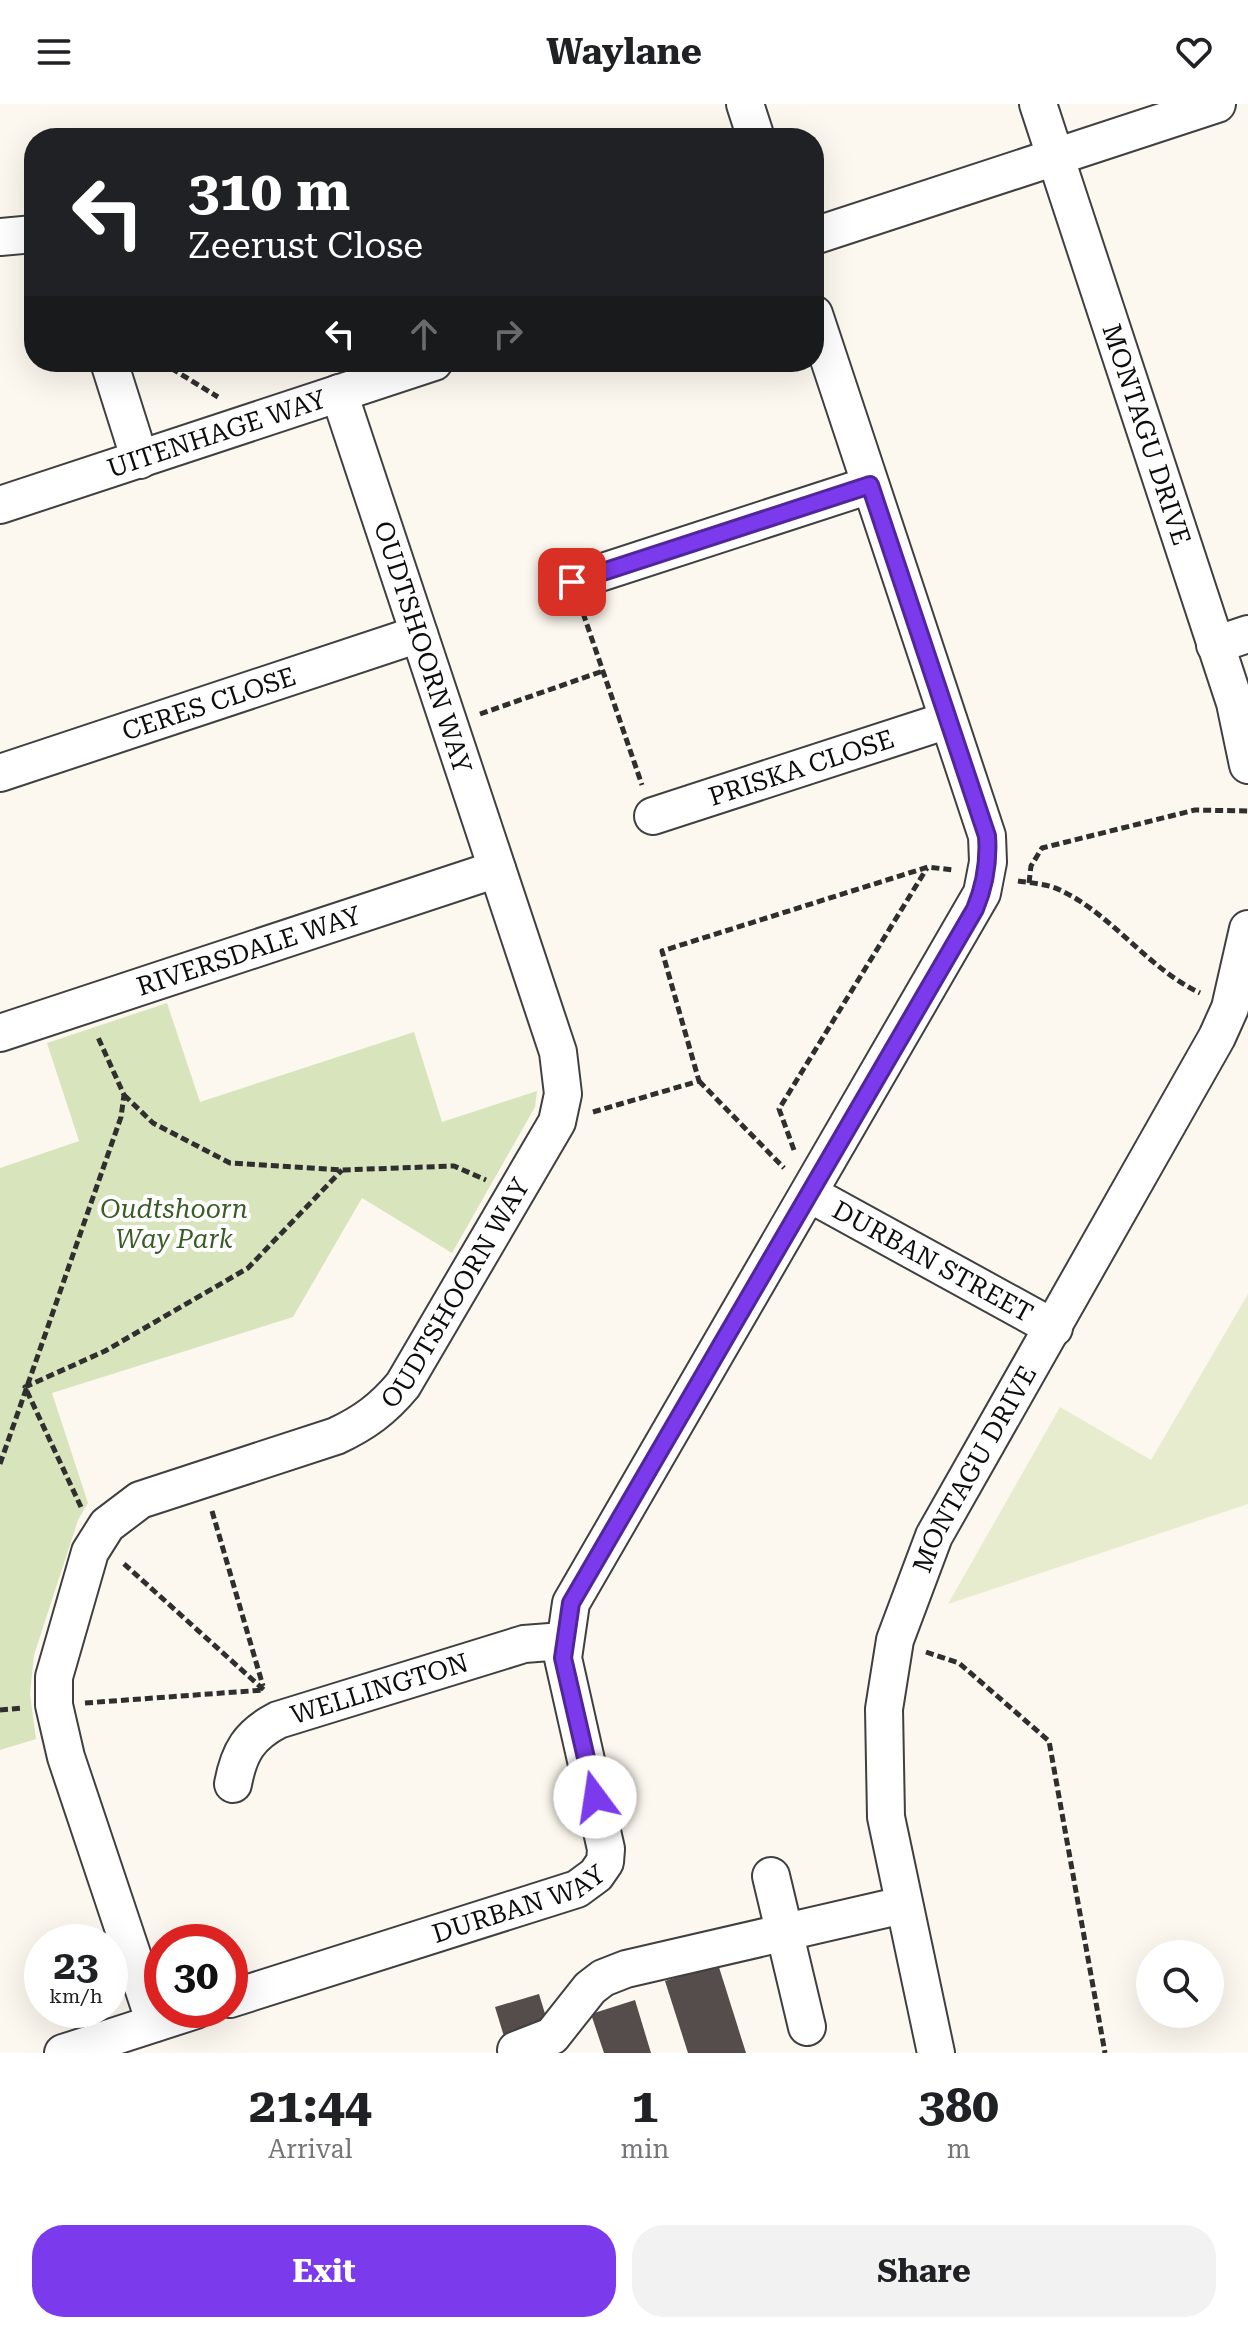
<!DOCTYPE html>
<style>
body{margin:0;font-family:"Roboto Serif",serif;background:#f2f2f2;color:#202124;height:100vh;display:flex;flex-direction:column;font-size:30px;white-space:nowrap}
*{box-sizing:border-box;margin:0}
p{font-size:26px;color:#757577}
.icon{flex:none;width:44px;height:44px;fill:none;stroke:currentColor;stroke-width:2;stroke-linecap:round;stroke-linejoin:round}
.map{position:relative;height:1949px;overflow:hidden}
.sheet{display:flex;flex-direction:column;background:#fff;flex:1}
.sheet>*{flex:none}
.banner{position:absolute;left:24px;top:24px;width:800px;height:244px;border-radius:32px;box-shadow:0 8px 32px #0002;background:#202124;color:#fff;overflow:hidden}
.tools{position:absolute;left:1136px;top:1836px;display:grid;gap:16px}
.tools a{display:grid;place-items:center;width:88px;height:88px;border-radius:50%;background:#fff;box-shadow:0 8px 32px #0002;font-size:40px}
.speed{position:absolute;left:24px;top:1820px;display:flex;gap:16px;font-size:40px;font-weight:700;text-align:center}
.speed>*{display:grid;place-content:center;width:104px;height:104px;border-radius:50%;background:#fff;box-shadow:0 8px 32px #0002;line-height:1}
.speed small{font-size:20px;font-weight:400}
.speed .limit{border:12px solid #d22;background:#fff;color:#111}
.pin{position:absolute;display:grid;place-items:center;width:68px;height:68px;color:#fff;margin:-34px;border-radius:16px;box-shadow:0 4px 12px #0006}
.me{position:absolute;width:88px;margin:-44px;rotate:346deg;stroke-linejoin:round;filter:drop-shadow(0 0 6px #0008)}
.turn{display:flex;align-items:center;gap:28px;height:168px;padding:0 32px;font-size:36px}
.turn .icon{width:104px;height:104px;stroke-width:2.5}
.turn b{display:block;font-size:56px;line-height:68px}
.lanes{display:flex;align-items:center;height:76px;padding:0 32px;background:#0003;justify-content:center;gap:40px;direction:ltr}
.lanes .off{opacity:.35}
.eta{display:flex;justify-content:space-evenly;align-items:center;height:136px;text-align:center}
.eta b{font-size:48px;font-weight:700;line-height:56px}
.button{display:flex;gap:16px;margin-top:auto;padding:16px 32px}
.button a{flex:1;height:92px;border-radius:32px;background:#7c3aed;color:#fff;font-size:32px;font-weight:700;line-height:92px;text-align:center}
.button a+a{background:#f2f2f2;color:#202124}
header{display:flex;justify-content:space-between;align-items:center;height:104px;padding:0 32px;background:#fff;font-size:36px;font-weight:700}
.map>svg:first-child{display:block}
.green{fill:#d7e4bc}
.pitch{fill:#e6eccd}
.building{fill:#544d4b}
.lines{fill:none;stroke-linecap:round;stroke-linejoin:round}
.minor-casing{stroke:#404040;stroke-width:40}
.path{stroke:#2f2f2f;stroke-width:5;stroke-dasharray:8 4;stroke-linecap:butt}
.minor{stroke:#fff;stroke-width:36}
.route-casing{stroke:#51269a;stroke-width:20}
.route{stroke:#7c3aed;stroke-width:14}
.labels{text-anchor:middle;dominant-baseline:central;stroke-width:8;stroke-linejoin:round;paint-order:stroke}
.street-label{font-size:26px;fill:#0d0d0d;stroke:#fff}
.park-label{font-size:26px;font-style:italic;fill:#395d25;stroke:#fff}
</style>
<header><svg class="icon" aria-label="menu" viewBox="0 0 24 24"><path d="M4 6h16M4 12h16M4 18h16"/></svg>Waylane<svg class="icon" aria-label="heart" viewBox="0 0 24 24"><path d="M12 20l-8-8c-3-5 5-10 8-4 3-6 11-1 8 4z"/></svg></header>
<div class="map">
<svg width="1248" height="1949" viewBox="0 0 1248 1949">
<rect width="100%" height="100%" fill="#fdf8ef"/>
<!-- green -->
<path class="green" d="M 167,899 L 200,998 L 414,928 L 442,1018 L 537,987 L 535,1003 L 452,1149 L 362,1094 L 293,1213 L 52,1289 L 88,1399 L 78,1416 L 34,1551 L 30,1590 L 36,1635 L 0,1646 L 0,1064 L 79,1037 L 47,939 Z"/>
<!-- pitch -->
<path class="pitch" d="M 1248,1190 L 1248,1400 L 948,1500 L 1060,1303 L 1151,1356 Z"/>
<!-- building -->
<g class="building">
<path d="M 718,1860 L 746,1949 L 688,1949 L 665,1877 Z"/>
<path d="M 539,1890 L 550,1926 L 506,1939 L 495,1903 Z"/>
<path d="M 635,1896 L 651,1949 L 604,1949 L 591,1910 Z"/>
</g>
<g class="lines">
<defs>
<g id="minor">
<path d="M 745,0 L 756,34"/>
<path id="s1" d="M 1038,0 L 1235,599 L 1248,661"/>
<path d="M 814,132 L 1217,0"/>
<path d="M 0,133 L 34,130"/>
<path d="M 109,258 L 140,356"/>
<path id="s2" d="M 0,401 L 434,258"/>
<path d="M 572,478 L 870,381"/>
<path d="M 1215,541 L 1248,530"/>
<path id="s3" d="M 0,669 L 419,530"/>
<path id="s4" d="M 653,712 L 948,616"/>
<path id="s5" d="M 0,929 L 497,765"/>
<path id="s6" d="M 810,1090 L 1054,1224"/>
<path id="s7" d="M 233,1680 C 239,1648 249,1631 278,1616 L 524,1540 L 563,1537"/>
<path d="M 771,1772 L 807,1923"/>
<path id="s8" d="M 230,1895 L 577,1785 L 596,1771 L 605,1758 L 606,1745 L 563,1554 L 571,1499 L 982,789 L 988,758 L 987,732 L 814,210"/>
<path id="s9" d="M 155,1919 L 66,1653 L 54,1601 L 54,1573 L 90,1448 L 107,1421 L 140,1396 L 336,1332 C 364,1319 383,1305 403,1281 L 557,1018 L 563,990 L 558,948 L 339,289"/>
<path d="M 516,1946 L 552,1932 L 590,1884 L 603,1874 L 626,1865 L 903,1801"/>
<path d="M 63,1949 L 196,1906"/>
<path id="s10" d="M 936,1949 L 886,1713 L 884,1605 L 895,1536 L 934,1432 L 1217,933 L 1230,904 L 1248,825"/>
</g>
</defs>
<!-- minor casing -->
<use href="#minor" class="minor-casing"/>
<!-- path -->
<g class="path">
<path d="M 161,258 L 218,293"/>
<path d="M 583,509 L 642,681"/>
<path d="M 480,610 L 603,567"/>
<path d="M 1018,777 C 1031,779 1048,780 1060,786 C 1113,811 1147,864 1200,889"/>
<path d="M 1029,779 L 1031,762 L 1042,744 L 1195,706 L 1248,707"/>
<path d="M 699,977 L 784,1064"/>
<path d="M 124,991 L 153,1019 L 230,1059 L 342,1066 L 454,1062 L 486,1076"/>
<path d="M 593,1008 L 699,977 L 662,847 L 928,763 L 953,766"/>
<path d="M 794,1046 L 779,1005 L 927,764"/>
<path d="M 0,1360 L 121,1013 L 124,991 L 97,931"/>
<path d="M 81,1403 L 25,1283 L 105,1247 L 248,1164 L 342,1066"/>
<path d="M 212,1407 L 263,1582"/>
<path d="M 926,1548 L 959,1559 L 1049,1637 L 1105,1949"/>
<path d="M 85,1599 L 264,1586 L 122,1458"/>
<path d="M 0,1606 L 23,1604"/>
</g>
<!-- minor -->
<use href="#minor" class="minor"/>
</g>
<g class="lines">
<defs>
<path id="route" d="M 572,478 L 870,381 L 987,732 C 989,759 985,781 975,805 L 571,1499 L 563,1554 L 595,1693"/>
</defs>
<!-- route casing -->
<use href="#route" class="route-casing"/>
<!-- route -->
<use href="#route" class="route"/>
</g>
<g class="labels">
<!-- street labels -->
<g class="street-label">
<text stroke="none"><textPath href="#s2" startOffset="228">UITENHAGE WAY</textPath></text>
<text stroke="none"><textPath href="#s1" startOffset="348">MONTAGU DRIVE</textPath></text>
<text transform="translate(423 543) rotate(72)">OUDTSHOORN WAY</text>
<text stroke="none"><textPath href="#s3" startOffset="220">CERES CLOSE</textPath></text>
<text stroke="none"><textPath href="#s4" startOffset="156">PRISKA CLOSE</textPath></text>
<text stroke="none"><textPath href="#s5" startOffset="262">RIVERSDALE WAY</textPath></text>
<text stroke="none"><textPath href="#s6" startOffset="140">DURBAN STREET</textPath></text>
<text stroke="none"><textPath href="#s9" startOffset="962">OUDTSHOORN WAY</textPath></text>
<text stroke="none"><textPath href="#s10" startOffset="608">MONTAGU DRIVE</textPath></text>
<text stroke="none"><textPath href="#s7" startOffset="188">WELLINGTON</textPath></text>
<text stroke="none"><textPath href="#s8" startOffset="304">DURBAN WAY</textPath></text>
</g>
<!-- park labels -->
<g class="park-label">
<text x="174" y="1105">Oudtshoorn<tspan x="174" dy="30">Way Park</tspan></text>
</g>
</g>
</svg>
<div class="tools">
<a><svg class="icon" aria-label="search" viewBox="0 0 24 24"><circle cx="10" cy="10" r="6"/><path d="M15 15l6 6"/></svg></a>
</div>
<div class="speed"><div>23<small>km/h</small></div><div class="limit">30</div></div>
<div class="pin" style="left:572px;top:478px;background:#d93025"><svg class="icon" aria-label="arrive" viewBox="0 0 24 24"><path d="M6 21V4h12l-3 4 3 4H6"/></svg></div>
<svg class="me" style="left:595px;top:1693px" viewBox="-20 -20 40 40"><circle r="19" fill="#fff"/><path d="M0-13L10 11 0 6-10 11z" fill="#7c3aed"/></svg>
<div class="banner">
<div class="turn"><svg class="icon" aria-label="left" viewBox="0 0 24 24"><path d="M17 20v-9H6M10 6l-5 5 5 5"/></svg><div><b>310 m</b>Zeerust Close</div></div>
<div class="lanes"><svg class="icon" aria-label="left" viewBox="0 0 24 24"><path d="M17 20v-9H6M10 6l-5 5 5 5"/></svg><svg class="icon off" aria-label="ahead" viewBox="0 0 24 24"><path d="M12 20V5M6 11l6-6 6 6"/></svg><svg class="icon off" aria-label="right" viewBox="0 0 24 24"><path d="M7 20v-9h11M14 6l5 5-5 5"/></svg></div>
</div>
</div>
<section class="sheet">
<div class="eta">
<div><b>21:44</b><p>Arrival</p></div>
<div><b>1</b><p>min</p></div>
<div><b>380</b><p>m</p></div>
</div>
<div class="button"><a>Exit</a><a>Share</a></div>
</section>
